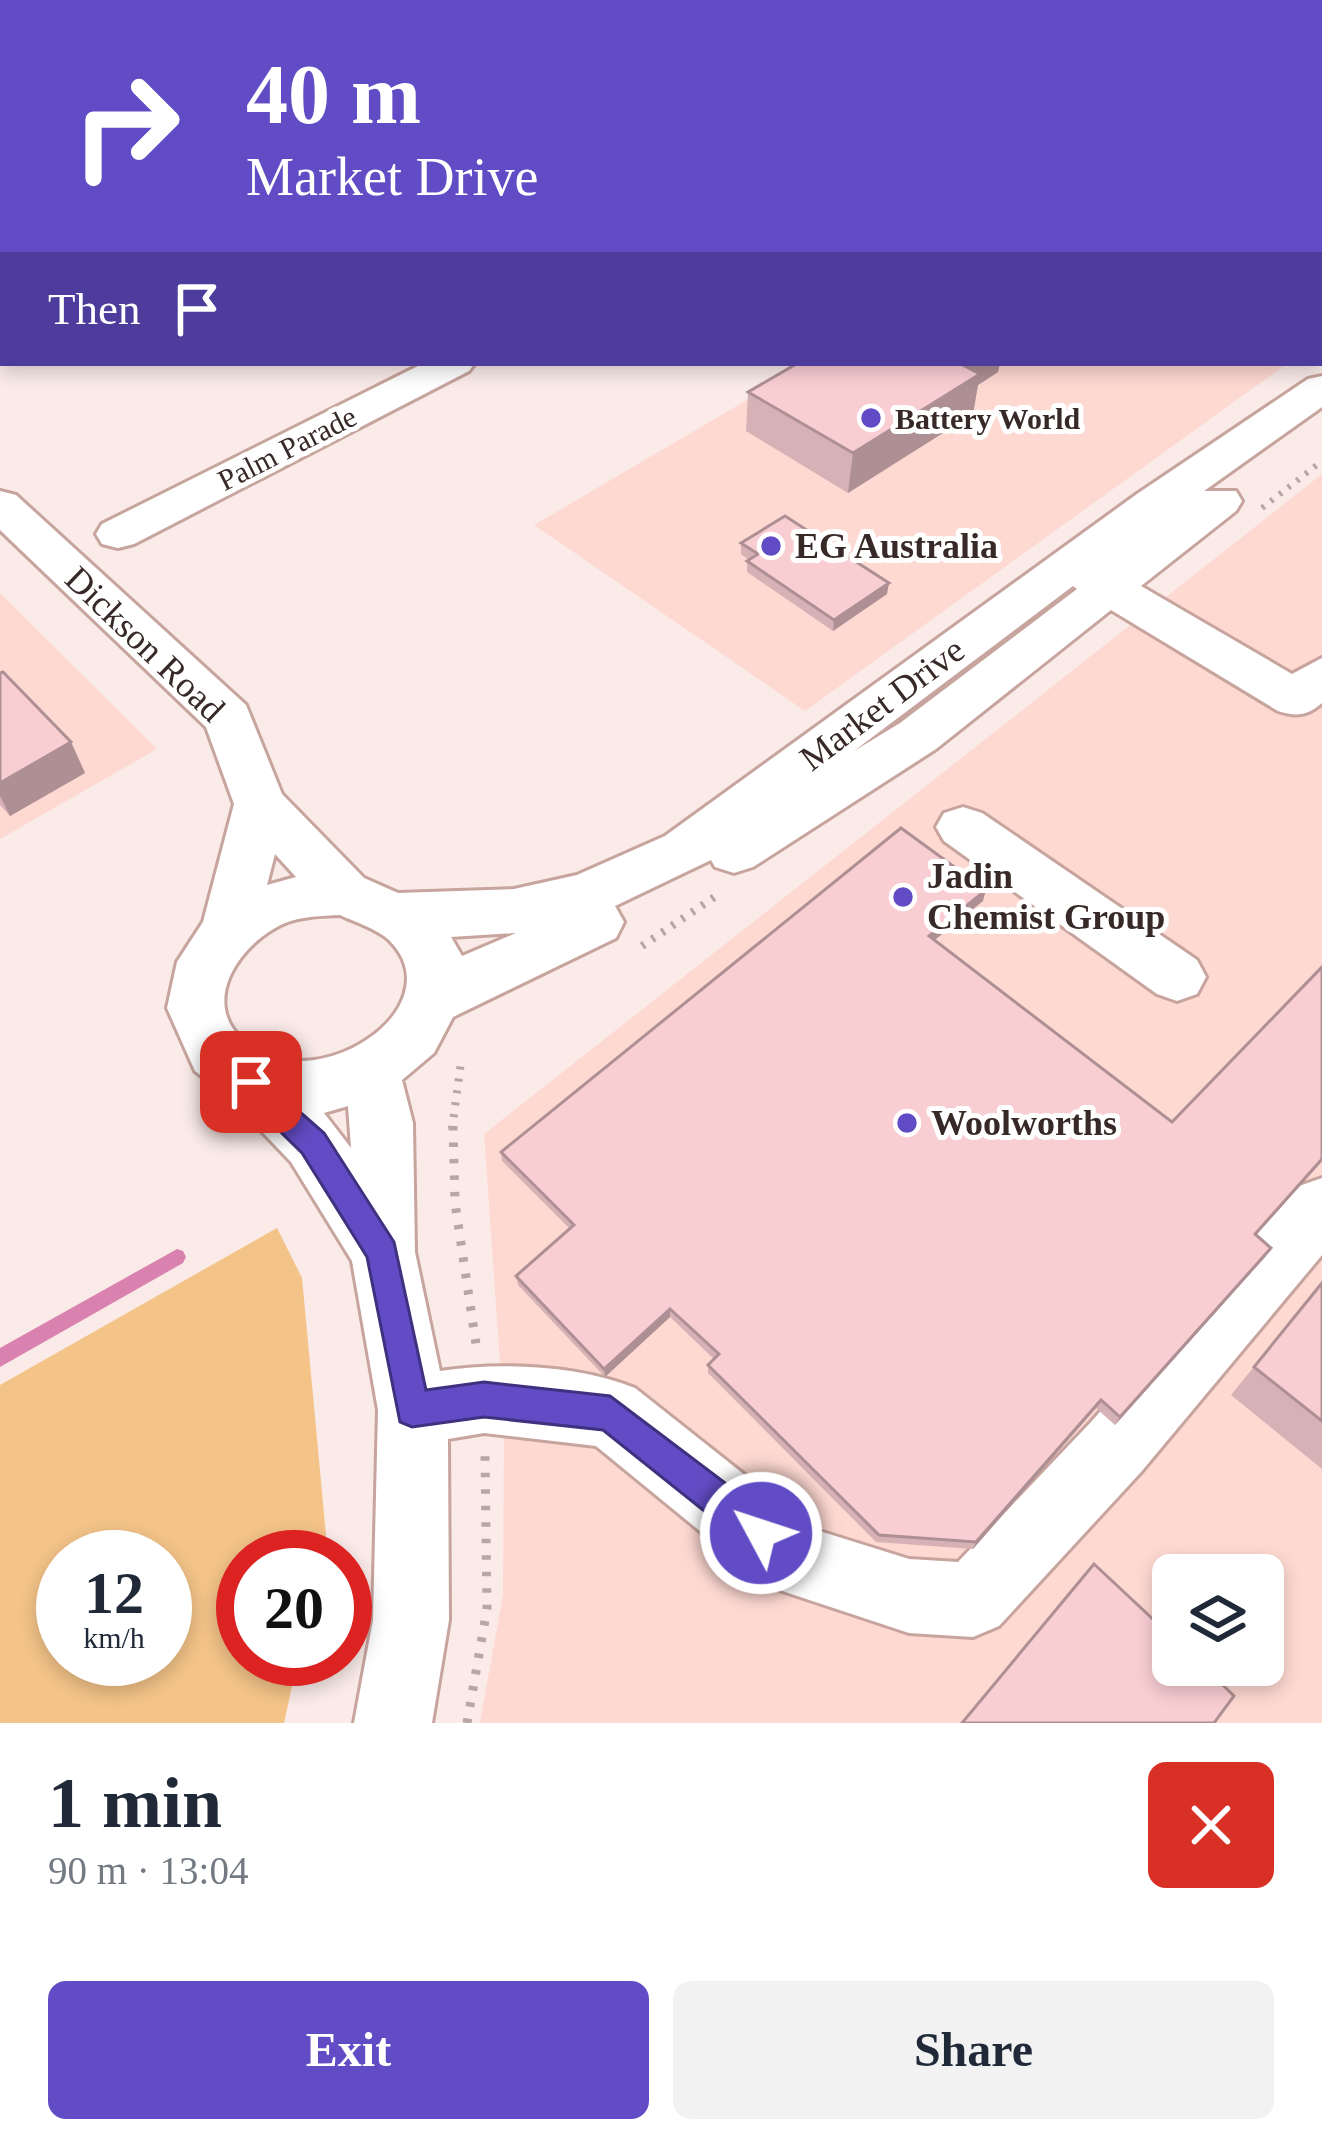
<!DOCTYPE html>
<meta charset="utf-8">
<style>
body{margin:0;font-family:"Times New Roman",serif;background:#f2f2f3;color:#1f2937;height:100vh;display:flex;flex-direction:column;font-size:45px;white-space:nowrap}
*{box-sizing:border-box;margin:0}
p{font-size:39px;color:#747a83}
.icon{flex:none;width:66px;height:66px;fill:none;stroke:currentColor;stroke-width:2;stroke-linecap:round;stroke-linejoin:round}
.map{position:relative;height:1723px;overflow:hidden}
.sheet{display:flex;flex-direction:column;background:#fff;flex:1}
.sheet>*{flex:none}
.guide{position:absolute;left:0px;top:0px;width:1323px;height:366px;box-shadow:0 6px 18px #0003;background:#624cc5;color:#fff;overflow:hidden}
.controls{position:absolute;left:1152px;top:1554px;display:grid;gap:24px}
.controls a{display:grid;place-items:center;width:132px;height:132px;border-radius:18px;background:#fff;box-shadow:0 6px 18px #0003;font-size:60px}
.speed{position:absolute;left:36px;top:1530px;display:flex;gap:24px;font-size:60px;font-weight:700;text-align:center}
.speed>*{display:grid;place-content:center;width:156px;height:156px;border-radius:50%;background:#fff;box-shadow:0 6px 18px #0003;line-height:1}
.speed small{font-size:30px;font-weight:400}
.speed .limit{border:18px solid #d22;background:#fff;color:#111}
.pin{position:absolute;display:grid;place-items:center;width:102px;height:102px;color:#fff;margin:-51px;border-radius:24px;box-shadow:0 6px 18px #0006}
.me{position:absolute;width:132px;margin:-66px;rotate:310deg;stroke-linejoin:round;filter:drop-shadow(0 0 9px #0008)}
.turn{display:flex;align-items:center;gap:42px;height:252px;padding:0 48px;font-size:54px}
.turn .icon{width:156px;height:156px;stroke-width:2.5}
.turn b{display:block;font-size:84px;line-height:102px}
.then{display:flex;align-items:center;height:114px;padding:0 48px;background:#0003;gap:24px;font-size:45px}
.round{display:grid;place-items:center;flex:none;width:126px;height:126px;border-radius:18px;background:#f2f2f3}
.overview{display:flex;align-items:center;justify-content:space-between;height:204px;padding:0 48px}
h1{font-size:72px;font-weight:700;line-height:90px}
.primary-button{display:flex;gap:24px;margin-top:auto;padding:24px 48px}
.primary-button a{flex:1;height:138px;border-radius:18px;background:#624cc5;color:#fff;font-size:48px;font-weight:700;line-height:138px;text-align:center}
.primary-button a+a{background:#f2f2f3;color:#1f2937}
.map>svg:first-child{display:block}
.built{fill:#fed9d2;fill-rule:evenodd}
.green{fill:#f3c388;fill-rule:evenodd}
.lines{fill:none;stroke-linecap:round;stroke-linejoin:round}
.stream{fill:#da82af;fill-rule:evenodd}
.minor-casing{stroke:#c7a49d;stroke-width:6}
.major-casing{stroke:#c7a49d;stroke-width:6}
.path-far3{stroke:#b6a7a5;stroke-width:4.5;stroke-dasharray:1.5 6;stroke-linecap:butt}
.path-far2{stroke:#b6a7a5;stroke-width:6;stroke-dasharray:3 8;stroke-linecap:butt}
.path-far1{stroke:#b6a7a5;stroke-width:8;stroke-dasharray:3 9;stroke-linecap:butt}
.path{stroke:#b6a7a5;stroke-width:9;stroke-dasharray:4.5 12;stroke-linecap:butt}
.minor{fill:#fff;fill-rule:evenodd}
.major{fill:#fff;fill-rule:evenodd}
.wall{fill:#d6b1b5}
.shaded-wall{fill:#ae9094}
.building{fill:#f9ced3;stroke:#ae9094;stroke-width:3}
.route{fill:#624cc5;stroke:#403180;stroke-width:3}
.poi-dot{fill:#624cc5;stroke:#fff;stroke-width:4.5}
.labels{text-anchor:middle;dominant-baseline:central;stroke-width:10;stroke-linejoin:round;paint-order:stroke}
.far-poi-label{font-size:30px;font-weight:bold;fill:#372927;stroke:#fff;text-anchor:start}
.far-street-label{font-size:30px;fill:#372927;stroke:#fff}
.poi-label{font-size:36px;font-weight:bold;fill:#372927;stroke:#fff;text-anchor:start}
.street-label{font-size:36px;fill:#372927;stroke:#fff}
</style>
<div class="map">
<svg width="1322" height="1723" viewBox="0 0 1322 1723">
<rect width="100%" height="100%" fill="#faebe8"/>
<!-- built -->
<g class="built">
<path d="M 810,363 L 1288,363 L 805,711 L 534,525 Z"/>
<path d="M 1322,474 L 1322,1723 L 480,1723 L 503,1594 L 504,1420 L 484,1134 ZM 1173,1575 L 1263,1575 L 1263,1665 L 1173,1665 Z"/>
<path d="M 0,593 L 157,749 L 0,839 Z"/>
</g>
<!-- green -->
<path class="green" d="M 277,1228 L 302,1278 L 326,1535 L 321,1557 L 243,1557 L 243,1659 L 298,1659 L 284,1723 L 0,1723 L 0,1385 ZM 63,1557 L 165,1557 L 165,1659 L 63,1659 Z"/>
<g class="lines">
<!-- stream -->
<path class="stream" d="M 177,1249 L 183,1251 L 186,1257 L 183,1263 L 0,1367 L 0,1348 Z"/>
<defs>
<g id="minor">
<path d="M 88,0 L 125,0 L 86,3 Z"/>
<path d="M 175,0 L 208,0 L 210,3 L 177,3 Z"/>
<path d="M 780,0 L 815,0 L 778,3 Z"/>
<path d="M 964,0 L 998,0 L 962,3 Z"/>
<path d="M 0,27 L 3,27 L 0,46 Z"/>
<path d="M 1322,98 L 1322,118 L 1320,119 L 1320,99 Z"/>
<path d="M 1322,152 L 1322,173 L 1320,173 L 1320,152 Z"/>
<path d="M 3,246 L 3,269 L 0,270 L 0,247 Z"/>
<path d="M 424,363 L 475,363 L 469,371 L 134,544 L 118,548 L 102,544 L 96,534 L 102,524 Z"/>
<path d="M 1322,376 L 1322,407 L 1103,563 L 1204,491 L 1236,491 L 1242,501 L 1236,511 L 1141,586 L 1292,674 L 1322,658 L 1322,703 C 1307,716 1296,717 1278,711 L 1111,610 L 936,749 L 753,867 L 734,873 L 715,867 L 711,860 L 615,906 L 624,922 L 616,938 L 453,1017 L 434,1053 L 402,1080 L 413,1123 L 415,1252 L 440,1371 C 500,1362 577,1365 635,1388 L 813,1529 L 909,1559 L 958,1562 L 1091,1422 L 1299,1186 L 1322,1178 L 1322,1255 L 1141,1472 L 999,1626 L 973,1637 L 909,1633 L 767,1586 L 596,1446 L 484,1433 L 448,1439 L 449,1620 L 432,1723 L 354,1723 L 373,1620 L 378,1410 L 352,1261 L 291,1162 L 227,1095 L 195,1071 L 167,1008 L 177,962 L 203,922 L 234,804 L 206,727 L 0,530 L 0,491 L 16,495 L 246,705 L 282,794 L 364,878 L 398,893 L 514,889 L 577,875 L 665,836 L 1137,494 L 1308,379 ZM 1073,586 L 1077,589 L 900,723 L 854,751 ZM 275,854 L 296,877 L 267,885 ZM 340,915 C 355,922 377,929 389,940 C 458,1008 310,1105 242,1039 C 199,999 243,941 285,923 C 302,916 322,916 340,915 ZM 516,933 L 462,956 L 451,937 ZM 348,1106 L 351,1148 L 324,1113 Z"/>
<path d="M 963,807 L 982,813 L 1197,960 L 1206,977 L 1197,994 L 1177,1001 L 1157,994 L 944,841 L 936,827 L 944,813 Z"/>
</g>
<g id="major">
<path d="M 714,0 L 755,0 L 757,3 L 716,3 Z"/>
<path d="M 798,0 L 839,0 L 841,3 L 800,3 Z"/>
<path d="M 1320,249 L 1322,250 L 1322,278 L 1320,277 Z"/>
</g>
</defs>
<!-- minor casing -->
<use href="#minor" class="minor-casing"/>
<!-- major casing -->
<use href="#major" class="major-casing"/>
<!-- path-far3 -->
<g class="path-far3">
<path d="M 677,0 L 683,3"/>
<path d="M 887,0 L 894,3"/>
</g>
<!-- path-far2 -->
<path class="path-far2" d="M 1262,508 L 1322,461"/>
<!-- path-far1 -->
<g class="path-far1">
<path d="M 642,946 L 719,894"/>
<path d="M 452,1129 L 461,1062"/>
</g>
<!-- path -->
<g class="path">
<path d="M 453,1126 L 455,1203 L 476,1344"/>
<path d="M 467,1723 L 487,1609 L 485,1455"/>
</g>
<!-- minor -->
<use href="#minor" class="minor"/>
<!-- major -->
<use href="#major" class="major"/>
</g>
<!-- wall -->
<g class="wall">
<path d="M 555,0 L 663,0 L 663,3 L 556,3 Z"/>
<path d="M 1004,0 L 1115,0 L 1124,3 L 1004,3 Z"/>
<path d="M 1322,13 L 1322,75 L 1320,74 L 1320,14 Z"/>
<path d="M 798,363 L 1000,363 L 998,372 L 978,385 L 973,414 L 848,493 L 746,431 L 748,392 Z"/>
<path d="M 741,543 L 887,594 L 833,631 L 747,572 L 747,561 L 749,560 L 741,554 Z"/>
<path d="M 0,673 L 71,742 L 85,773 L 10,816 L 0,805 Z"/>
<path d="M 983,901 L 935,940 L 1172,1122 L 1322,967 L 1322,1161 L 1256,1235 L 1271,1248 L 1265,1257 L 1115,1425 L 1096,1408 L 973,1549 L 876,1542 L 708,1373 L 708,1365 L 714,1359 L 670,1317 L 605,1377 L 518,1285 L 516,1276 L 570,1229 L 502,1161 L 501,1152 Z"/>
<path d="M 1322,1283 L 1322,1469 L 1231,1395 Z"/>
</g>
<!-- shaded-wall -->
<g class="shaded-wall">
<path d="M 958,363 L 1000,363 L 998,372 L 978,385 L 973,414 L 848,493 L 853,453 Z"/>
<path d="M 889,583 L 887,594 L 833,631 L 834,620 Z"/>
<path d="M 71,742 L 85,773 L 10,816 L 0,796 L 0,783 Z"/>
<path d="M 986,890 L 983,901 L 927,946 L 929,936 Z"/>
<path d="M 1322,1159 L 1322,1161 L 1249,1243 L 1255,1234 Z"/>
<path d="M 1271,1248 L 1265,1257 L 1115,1425 L 1120,1417 Z"/>
<path d="M 670,1309 L 670,1317 L 605,1377 L 604,1369 Z"/>
<path d="M 1101,1400 L 1096,1408 L 973,1549 L 976,1542 Z"/>
</g>
<!-- building -->
<g class="building">
<path d="M 601,0 L 646,0 L 647,2 L 600,3 Z"/>
<path d="M 1021,0 L 1115,0 L 1124,3 L 1029,3 Z"/>
<path d="M 798,363 L 959,363 L 980,374 L 853,453 L 748,392 Z"/>
<path d="M 785,516 L 889,583 L 834,620 L 747,561 L 758,554 L 741,543 Z"/>
<path d="M 3,672 L 71,742 L 0,783 L 0,673 Z"/>
<path d="M 901,828 L 986,890 L 929,936 L 1172,1122 L 1322,967 L 1322,1159 L 1255,1234 L 1271,1248 L 1120,1417 L 1101,1400 L 976,1542 L 879,1535 L 708,1365 L 719,1354 L 670,1309 L 604,1369 L 516,1276 L 574,1225 L 501,1152 Z"/>
<path d="M 1322,1283 L 1322,1421 L 1254,1367 Z"/>
<path d="M 1094,1564 L 1173,1638 L 1173,1665 L 1202,1665 L 1234,1696 L 1214,1723 L 962,1723 Z"/>
</g>
<!-- route -->
<path class="route" d="M 251,1069 L 324,1133 L 394,1242 L 426,1390 L 484,1382 L 610,1396 L 774,1520 L 779,1533 L 774,1546 L 761,1551 L 748,1546 L 603,1430 L 484,1417 L 412,1427 L 400,1422 L 367,1257 L 302,1153 L 240,1092 L 236,1082 Z"/>
<!-- markers -->
<g class="poi-dot">
<circle cx="871" cy="418" r="12"/>
<circle cx="771" cy="546" r="12"/>
<circle cx="903" cy="897" r="12"/>
<circle cx="907" cy="1123" r="12"/>
</g>
<g class="labels">
<!-- far-poi labels -->
<g class="far-poi-label">
<text x="895" y="418">Battery World</text>
</g>
<!-- far-street labels -->
<g class="far-street-label">
<text transform="translate(287 448) rotate(-27)">Palm Parade</text>
</g>
<!-- poi labels -->
<g class="poi-label">
<text x="795" y="546">EG Australia</text>
<text x="927" y="876">Jadin<tspan x="927" dy="41">Chemist Group</tspan></text>
<text x="931" y="1123">Woolworths</text>
</g>
<!-- street labels -->
<g class="street-label">
<text transform="translate(145 644) rotate(44)">Dickson Road</text>
<text transform="translate(882 704) rotate(-37)">Market Drive</text>
</g>
</g>
</svg>
<div class="controls">
<a><svg class="icon" aria-label="layers" viewBox="0 0 24 24"><path d="M12 4l9 5-9 5-9-5zM3 14l9 5 9-5"/></svg></a>
</div>
<div class="speed"><div>12<small>km/h</small></div><div class="limit">20</div></div>
<div class="pin" style="left:251px;top:1082px;background:#d93025"><svg class="icon" aria-label="arrive" viewBox="0 0 24 24"><path d="M6 21V4h12l-3 4 3 4H6"/></svg></div>
<svg class="me" style="left:761px;top:1533px" viewBox="-20 -20 40 40"><circle r="17" fill="#624cc5" stroke="#fff" stroke-width="3"/><path d="M0-11L8 9 0 5-8 9z" fill="#fff"/></svg>
<div class="guide">
<div class="turn"><svg class="icon" aria-label="right" viewBox="0 0 24 24"><path d="M7 20v-9h11M14 6l5 5-5 5"/></svg><div><b>40 m</b>Market Drive</div></div>
<div class="then">Then<svg class="icon" aria-label="arrive" viewBox="0 0 24 24"><path d="M6 21V4h12l-3 4 3 4H6"/></svg></div>
</div>
</div>
<section class="sheet">
<div class="overview"><div><h1>1 min</h1><p>90 m · 13:04</p></div><a class="round" style="background:#d93025;color:#fff"><svg class="icon" aria-label="close" viewBox="0 0 24 24"><path d="M6 6l12 12M18 6L6 18"/></svg></a></div>
<div class="primary-button"><a>Exit</a><a>Share</a></div>
</section>
